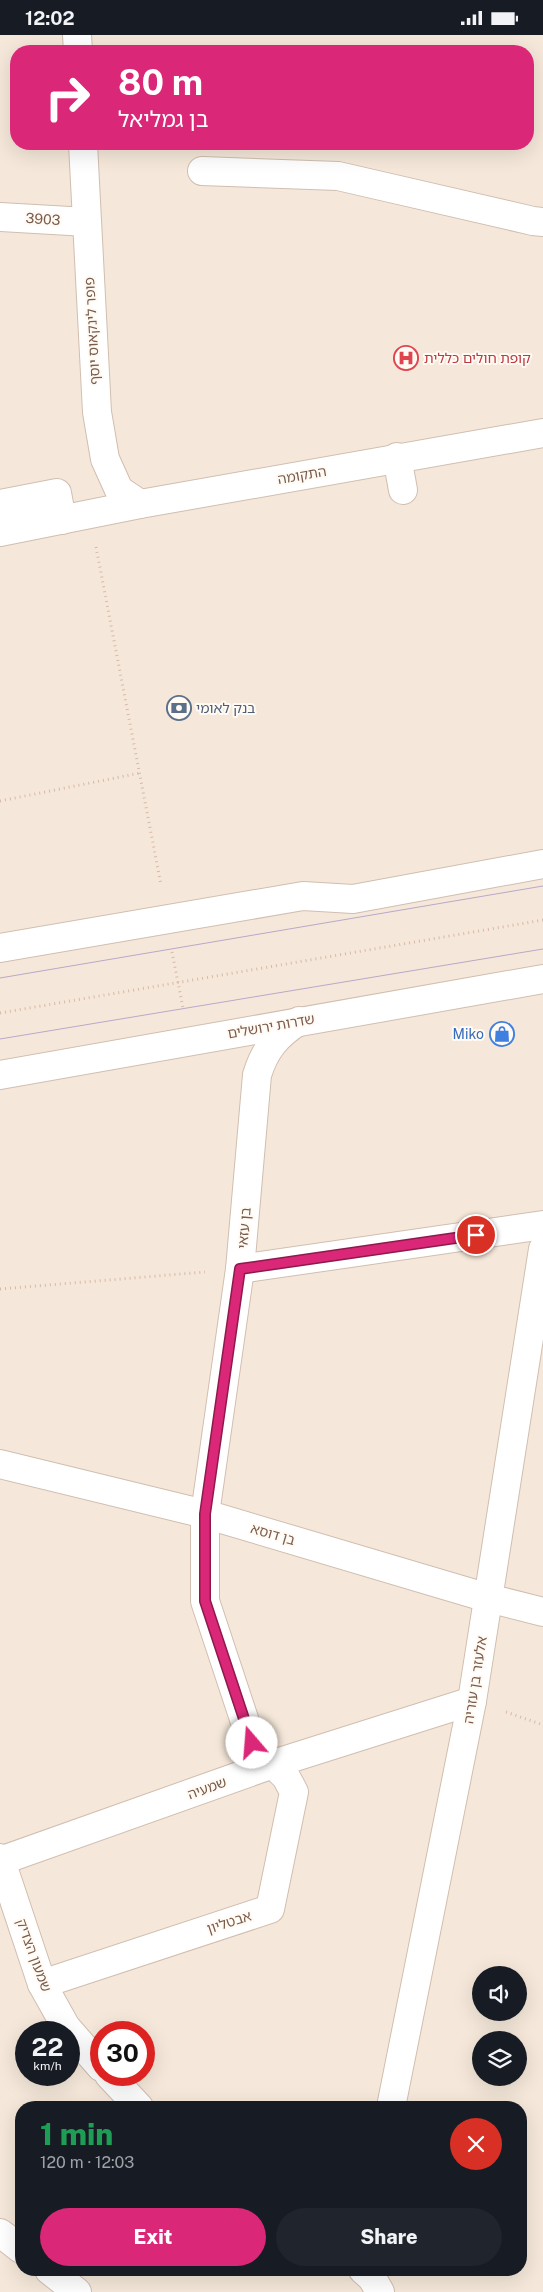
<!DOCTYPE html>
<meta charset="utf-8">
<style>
body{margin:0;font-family:"Public Sans","Noto Sans Hebrew",sans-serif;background:#20242c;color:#f1f3f6;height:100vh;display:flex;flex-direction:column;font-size:19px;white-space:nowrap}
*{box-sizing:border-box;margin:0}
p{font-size:16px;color:#9ea1a6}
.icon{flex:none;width:28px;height:28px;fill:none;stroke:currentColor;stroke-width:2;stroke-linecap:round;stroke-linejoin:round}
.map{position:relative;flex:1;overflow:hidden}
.drawer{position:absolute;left:15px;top:2066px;width:512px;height:175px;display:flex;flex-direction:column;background:#171b24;border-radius:20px;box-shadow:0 5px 20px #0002}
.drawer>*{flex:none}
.hud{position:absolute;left:10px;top:10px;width:524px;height:105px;border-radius:20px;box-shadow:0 5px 20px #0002;background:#db2777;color:#fff;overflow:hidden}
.tools{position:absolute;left:472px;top:1931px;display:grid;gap:10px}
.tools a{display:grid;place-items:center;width:55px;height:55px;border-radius:50%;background:#171b24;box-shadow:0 5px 20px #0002;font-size:25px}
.speed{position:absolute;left:15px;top:1986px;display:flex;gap:10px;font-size:25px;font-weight:700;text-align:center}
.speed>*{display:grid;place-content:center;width:65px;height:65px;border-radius:50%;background:#171b24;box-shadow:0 5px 20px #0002;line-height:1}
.speed small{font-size:12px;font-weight:400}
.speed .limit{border:8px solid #d22;background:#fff;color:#111}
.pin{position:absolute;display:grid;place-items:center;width:42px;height:42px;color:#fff;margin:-21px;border:2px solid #fff;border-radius:50%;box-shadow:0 1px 5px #0007}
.me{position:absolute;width:55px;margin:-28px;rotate:342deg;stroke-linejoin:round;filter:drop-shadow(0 0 4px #0008)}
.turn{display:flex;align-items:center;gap:18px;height:105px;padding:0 25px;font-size:22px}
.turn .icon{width:65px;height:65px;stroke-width:2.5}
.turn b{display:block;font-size:35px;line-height:42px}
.round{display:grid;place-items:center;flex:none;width:52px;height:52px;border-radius:26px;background:#20242c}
.head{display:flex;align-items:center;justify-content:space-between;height:85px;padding:0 25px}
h1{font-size:30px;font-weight:800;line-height:38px;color:#1e9e55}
.button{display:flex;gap:10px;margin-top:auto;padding:10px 25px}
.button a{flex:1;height:58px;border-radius:30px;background:#db2777;color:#fff;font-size:20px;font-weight:800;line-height:58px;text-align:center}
.button a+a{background:#20242c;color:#f1f3f6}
.status{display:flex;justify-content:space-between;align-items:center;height:35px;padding:0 25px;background:#171b24;direction:ltr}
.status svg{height:14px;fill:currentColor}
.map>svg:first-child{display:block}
.residential{fill:#f5e8da;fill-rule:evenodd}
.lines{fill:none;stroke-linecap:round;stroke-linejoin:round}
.minor-casing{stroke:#d1beb0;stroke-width:30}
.path{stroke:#d9b8a5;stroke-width:3;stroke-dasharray:1 4;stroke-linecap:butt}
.minor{stroke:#fff;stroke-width:28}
.tram{stroke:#b9a8c9;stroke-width:1}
.route-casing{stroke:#8e194d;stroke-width:12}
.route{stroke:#db2777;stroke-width:9}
.labels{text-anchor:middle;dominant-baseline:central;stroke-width:4;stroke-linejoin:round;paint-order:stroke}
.street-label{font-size:14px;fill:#7a5c4d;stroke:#fffaf3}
.health-label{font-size:14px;fill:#be3a42;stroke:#fffaf3;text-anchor:start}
.service-label{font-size:14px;fill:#4e5e75;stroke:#fffaf3;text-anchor:start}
.shop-label{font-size:14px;fill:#366cbe;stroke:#fffaf3;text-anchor:end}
</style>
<div class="status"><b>12:02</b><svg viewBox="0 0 49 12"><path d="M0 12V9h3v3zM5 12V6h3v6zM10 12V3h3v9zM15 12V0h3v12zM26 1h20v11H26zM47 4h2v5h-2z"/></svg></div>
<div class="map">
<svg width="543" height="2257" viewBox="0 0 543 2257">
<rect width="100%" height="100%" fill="#fdf6ec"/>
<!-- residential -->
<path class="residential" d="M 0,0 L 543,0 L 543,2257 L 0,2257 ZM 16,16 L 528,16 L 528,109 L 16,109 ZM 481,1940 L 519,1940 L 519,1978 L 481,1978 ZM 26,1998 L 69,1998 L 69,2040 L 26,2040 ZM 101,1998 L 144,1998 L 144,2040 L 101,2040 ZM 481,2005 L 519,2005 L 519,2042 L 481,2042 ZM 21,2072 L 521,2072 L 521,2235 L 21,2235 Z"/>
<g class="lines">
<defs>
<g id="minor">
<path d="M 77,0 L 78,16"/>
<path d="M 83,109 L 97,377 L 105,424 L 119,455 L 140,469"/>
<path d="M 202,136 L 338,141 L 533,186 L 543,187"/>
<path d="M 0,182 L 87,187"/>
<path d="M 397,422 L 403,455"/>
<path d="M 0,469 L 57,458 L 62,485"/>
<path d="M 0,497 L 140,469 L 543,398"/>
<path d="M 0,913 L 303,861 L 353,864 L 543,829"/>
<path d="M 0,1040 L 543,944"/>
<path d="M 240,1234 L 543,1190"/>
<path d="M 0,1429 L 205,1479 L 488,1563 L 543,1577"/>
<path d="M 0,1823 L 42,1949 L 66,1992 L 101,2032"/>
<path d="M 0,1826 L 273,1729 L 472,1666"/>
<path d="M 42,1949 L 270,1874 L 294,1757 L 286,1742 L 252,1708 L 205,1566 L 205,1479 L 240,1234 L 257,1040 C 265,1014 277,1000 299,986"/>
<path d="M 109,2040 L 139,2072"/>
<path d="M 391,2072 L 472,1666 L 543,1214"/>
<path d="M 0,2198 L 21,2214"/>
<path d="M 49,2235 L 77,2257"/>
<path d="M 363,2235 L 372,2243 L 380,2257"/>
</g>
</defs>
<!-- minor casing -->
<use href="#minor" class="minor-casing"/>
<!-- path -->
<g class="path">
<path d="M 96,512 L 161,850"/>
<path d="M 0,766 L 140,738"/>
<path d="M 172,917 L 183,973"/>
<path d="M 0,978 L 543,885"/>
<path d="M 0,1254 L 205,1237"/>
<path d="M 506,1677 L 543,1690"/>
</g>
<!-- minor -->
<use href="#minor" class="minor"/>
<!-- tram -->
<g class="tram">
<path d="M 0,943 L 543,851"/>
<path d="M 0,1004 L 543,914"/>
</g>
</g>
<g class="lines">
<defs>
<path id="route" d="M 252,1708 L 205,1566 L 205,1479 L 240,1234 L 476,1200"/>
</defs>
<!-- route casing -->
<use href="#route" class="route-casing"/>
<!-- route -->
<use href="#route" class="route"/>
</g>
<!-- icons -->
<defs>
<symbol id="hospital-ring" viewBox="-11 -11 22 22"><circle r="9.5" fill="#fffaf3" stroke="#e0444e" stroke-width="1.5"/><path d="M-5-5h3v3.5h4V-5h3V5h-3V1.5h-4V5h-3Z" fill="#e0444e"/></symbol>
<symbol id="bank-ring" viewBox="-11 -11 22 22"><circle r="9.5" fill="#fffaf3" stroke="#5c6f8a" stroke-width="1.5"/><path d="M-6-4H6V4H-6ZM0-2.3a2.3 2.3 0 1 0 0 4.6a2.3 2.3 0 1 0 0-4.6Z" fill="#5c6f8a"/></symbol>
<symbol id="shop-ring" viewBox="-11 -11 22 22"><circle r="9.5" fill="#fffaf3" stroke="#3f7fe0" stroke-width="1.5"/><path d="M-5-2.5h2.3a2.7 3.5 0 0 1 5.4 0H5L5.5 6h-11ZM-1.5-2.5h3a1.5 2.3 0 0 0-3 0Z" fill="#3f7fe0"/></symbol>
</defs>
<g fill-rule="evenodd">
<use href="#hospital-ring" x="392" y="309" width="28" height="28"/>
<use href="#bank-ring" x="165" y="659" width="28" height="28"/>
<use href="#shop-ring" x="488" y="985" width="28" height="28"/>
</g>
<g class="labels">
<!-- street labels -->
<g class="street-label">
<text transform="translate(43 184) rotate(4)">3903</text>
<text transform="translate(92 296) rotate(-93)">פופר לינקאוס יוסף</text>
<text transform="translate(302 440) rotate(-10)">התקומה</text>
<text transform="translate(271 991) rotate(-10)">שדרות ירושלים</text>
<text transform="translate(244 1193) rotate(-85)">בן עזאי</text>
<text transform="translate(273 1499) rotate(16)">בן דוסא</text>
<text transform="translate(475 1645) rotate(-81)">אלעזר בן עזריה</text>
<text transform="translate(207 1753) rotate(-20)">שמעיה</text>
<text transform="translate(229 1887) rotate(-18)">אבטליון</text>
<text transform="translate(34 1920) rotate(70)">שמעון הצדיק</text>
</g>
<!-- health labels -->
<g class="health-label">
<text x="424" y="323">קופת חולים כללית</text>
</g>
<!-- service labels -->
<g class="service-label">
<text x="196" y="673">בנק לאומי</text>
</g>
<!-- shop labels -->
<g class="shop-label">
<text x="484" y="999">Miko</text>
</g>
</g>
</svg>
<div class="tools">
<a><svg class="icon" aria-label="sound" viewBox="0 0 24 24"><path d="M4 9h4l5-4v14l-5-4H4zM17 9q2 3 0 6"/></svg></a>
<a><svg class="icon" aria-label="layers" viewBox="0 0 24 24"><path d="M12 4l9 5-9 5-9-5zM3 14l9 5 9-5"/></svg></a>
</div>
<div class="speed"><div>22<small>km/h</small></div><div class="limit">30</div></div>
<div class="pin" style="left:476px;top:1200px;background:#d93025"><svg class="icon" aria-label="arrive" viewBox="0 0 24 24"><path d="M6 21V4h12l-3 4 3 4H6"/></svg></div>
<svg class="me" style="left:252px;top:1708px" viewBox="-20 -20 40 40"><circle r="19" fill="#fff"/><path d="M0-13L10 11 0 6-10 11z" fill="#db2777"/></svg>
<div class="hud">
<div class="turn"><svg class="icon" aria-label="right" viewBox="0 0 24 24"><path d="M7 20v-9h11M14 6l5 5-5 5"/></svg><div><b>80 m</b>בן גמליאל</div></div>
</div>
<section class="drawer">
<div class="head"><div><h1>1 min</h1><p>120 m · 12:03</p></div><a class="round" style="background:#d93025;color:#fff"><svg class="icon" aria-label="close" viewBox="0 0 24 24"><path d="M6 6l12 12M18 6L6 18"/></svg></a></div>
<div class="button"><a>Exit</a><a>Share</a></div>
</section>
</div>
